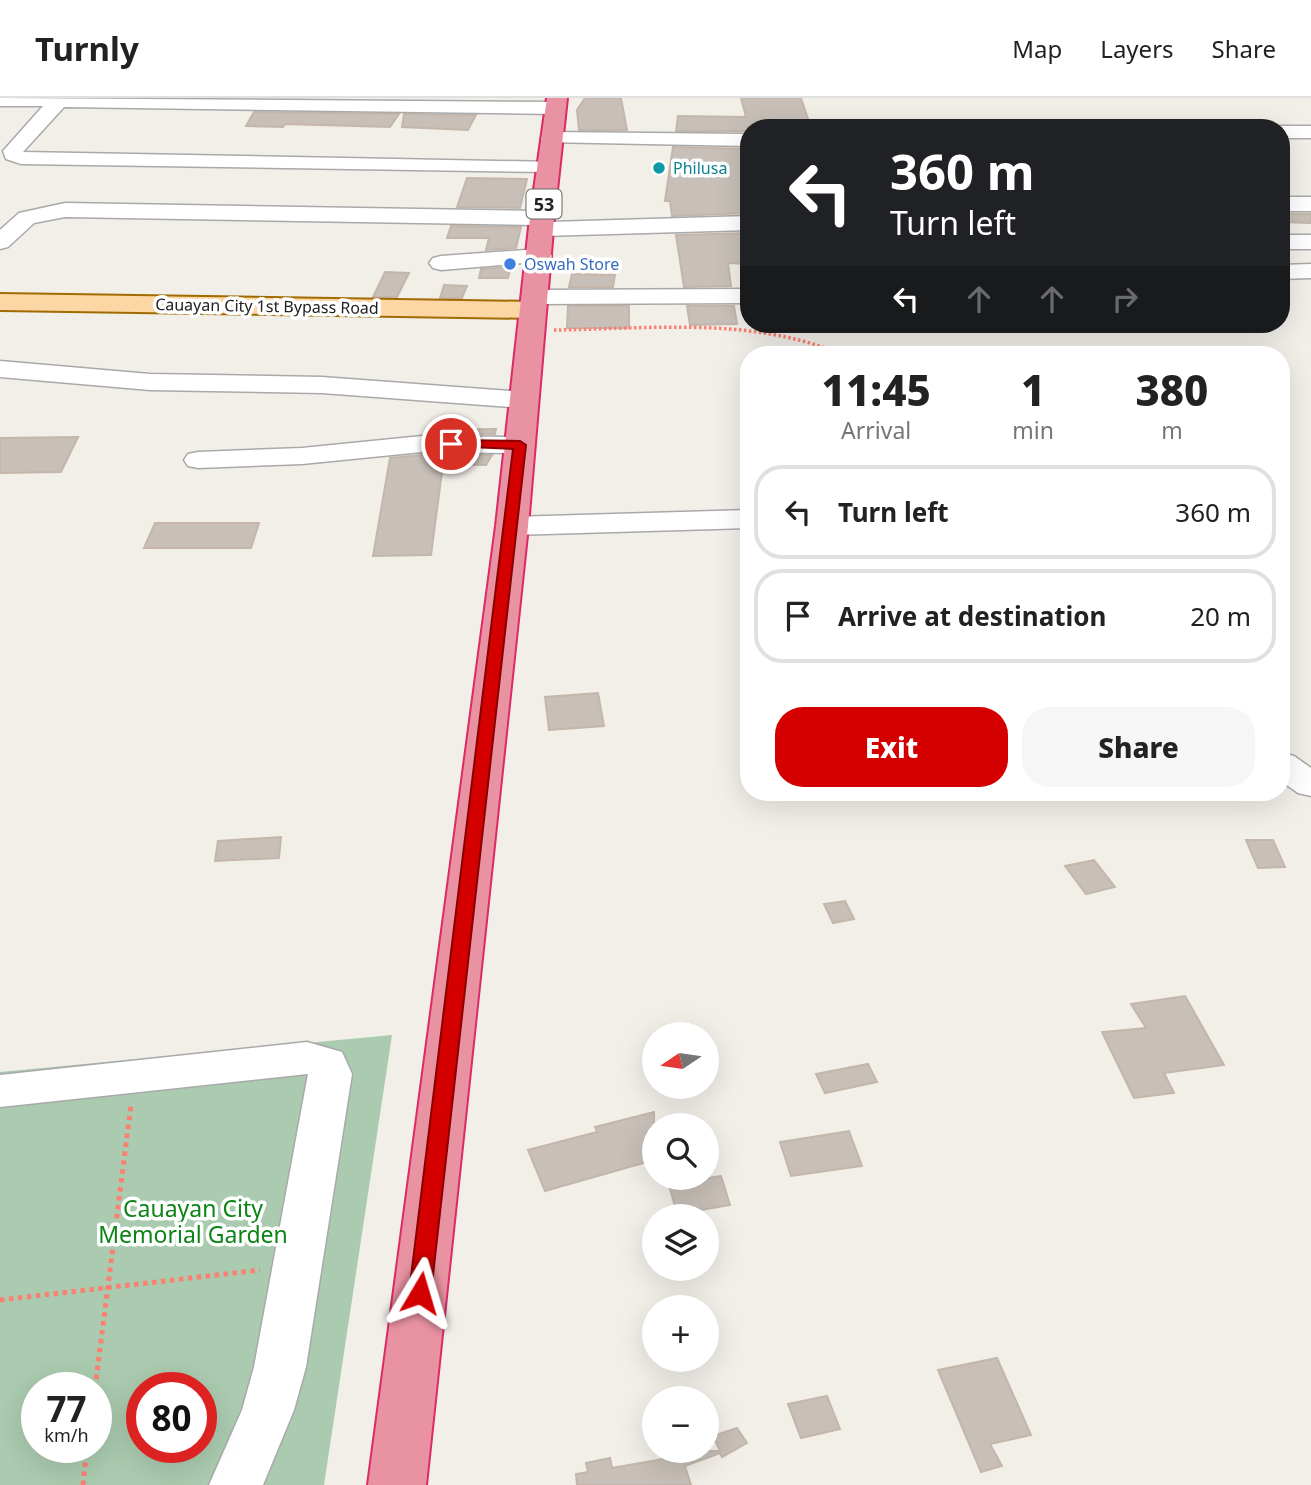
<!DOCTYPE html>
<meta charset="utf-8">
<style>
body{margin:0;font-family:"Noto Sans",sans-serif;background:#f6f6f6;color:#222;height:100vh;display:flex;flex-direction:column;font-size:26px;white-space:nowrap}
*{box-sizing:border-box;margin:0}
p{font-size:23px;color:#767676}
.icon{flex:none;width:38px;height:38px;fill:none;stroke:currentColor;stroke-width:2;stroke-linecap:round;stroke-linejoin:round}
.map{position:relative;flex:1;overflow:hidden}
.drawer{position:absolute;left:740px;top:248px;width:550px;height:455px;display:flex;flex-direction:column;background:#fff;border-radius:28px;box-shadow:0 7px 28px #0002}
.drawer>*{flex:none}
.hud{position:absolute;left:740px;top:21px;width:550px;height:214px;border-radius:28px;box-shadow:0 7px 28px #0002;background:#202124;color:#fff;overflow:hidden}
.needle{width:46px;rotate:257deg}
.tools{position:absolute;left:642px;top:924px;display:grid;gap:14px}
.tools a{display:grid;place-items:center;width:77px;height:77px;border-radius:50%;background:#fff;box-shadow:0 7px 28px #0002;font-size:35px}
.speed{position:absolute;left:21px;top:1274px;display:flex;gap:14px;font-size:35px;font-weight:700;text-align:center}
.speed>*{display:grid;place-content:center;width:91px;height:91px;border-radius:50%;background:#fff;box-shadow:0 7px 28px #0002;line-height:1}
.speed small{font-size:18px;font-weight:400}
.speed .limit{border:10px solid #d22;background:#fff;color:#111}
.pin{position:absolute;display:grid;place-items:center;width:60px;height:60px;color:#fff;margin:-30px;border:4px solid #fff;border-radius:50%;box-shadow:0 2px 7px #0007}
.me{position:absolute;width:77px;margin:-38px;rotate:7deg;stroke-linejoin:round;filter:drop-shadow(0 0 5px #0008)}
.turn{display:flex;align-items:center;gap:24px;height:147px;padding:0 35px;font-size:32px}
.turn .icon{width:91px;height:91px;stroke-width:2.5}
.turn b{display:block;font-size:49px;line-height:60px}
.lanes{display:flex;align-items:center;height:66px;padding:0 35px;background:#0003;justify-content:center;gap:35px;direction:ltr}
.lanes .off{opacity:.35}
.eta{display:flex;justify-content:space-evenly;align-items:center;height:119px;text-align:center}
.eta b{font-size:42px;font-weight:800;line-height:49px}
.button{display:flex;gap:14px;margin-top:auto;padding:14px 35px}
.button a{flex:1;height:80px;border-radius:28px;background:#d40000;color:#fff;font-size:28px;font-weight:800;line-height:80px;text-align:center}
.button a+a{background:#f6f6f6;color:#222}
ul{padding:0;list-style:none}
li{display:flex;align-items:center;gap:21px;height:94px;margin:0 14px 10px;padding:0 21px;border:4px solid #e0e0e0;border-radius:28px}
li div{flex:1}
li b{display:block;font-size:26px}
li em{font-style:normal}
header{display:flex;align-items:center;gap:42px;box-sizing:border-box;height:98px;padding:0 35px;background:#fff;border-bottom:2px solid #e0e0e0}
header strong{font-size:33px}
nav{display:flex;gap:38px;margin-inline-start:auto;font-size:24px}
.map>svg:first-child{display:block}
.cemetery{fill:#aacbaf;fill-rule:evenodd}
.building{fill:#c7bfb8;stroke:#c4b6ab;stroke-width:2}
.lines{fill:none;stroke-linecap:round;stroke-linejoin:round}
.minor-casing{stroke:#a9a9a9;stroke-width:3}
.major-casing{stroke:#a06b00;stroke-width:4}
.highway-casing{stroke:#dc2a67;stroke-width:4}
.path-far1{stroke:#fa8072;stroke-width:3.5;stroke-dasharray:2.5 2.5;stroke-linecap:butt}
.path{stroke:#fa8072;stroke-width:5;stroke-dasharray:4.5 4.5;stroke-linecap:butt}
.minor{fill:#fff;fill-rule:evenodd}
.major{fill:#fcd6a4;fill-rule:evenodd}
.highway{fill:#e892a2;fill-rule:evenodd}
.route{fill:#d40000;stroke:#8a0000;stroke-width:2}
.culture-dot{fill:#0f9aa8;stroke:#fff;stroke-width:2.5}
.shop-dot{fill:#3f7fe0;stroke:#fff;stroke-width:2.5}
.labels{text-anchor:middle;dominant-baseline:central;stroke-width:7;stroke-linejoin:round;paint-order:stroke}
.far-culture-label{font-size:16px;fill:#0d838f;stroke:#fff;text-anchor:start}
.far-shop-label{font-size:16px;fill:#366cbe;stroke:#fff;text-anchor:start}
.far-street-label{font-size:16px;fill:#222;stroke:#fff}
.shield{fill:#fff;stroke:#646464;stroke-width:2}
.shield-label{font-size:18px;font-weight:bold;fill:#222}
.near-park-label{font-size:23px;fill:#0c8416;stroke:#fff}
</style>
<header>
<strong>Turnly</strong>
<nav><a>Map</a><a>Layers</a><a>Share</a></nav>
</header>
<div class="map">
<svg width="1311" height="1387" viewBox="0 0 1311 1387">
<rect width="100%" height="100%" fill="#f2efe9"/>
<!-- cemetery -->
<path class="cemetery" d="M 392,937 L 324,1387 L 0,1387 L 0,974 ZM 37,1290 L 96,1290 L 96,1349 L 37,1349 ZM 142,1290 L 201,1290 L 201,1349 L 142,1349 Z"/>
<!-- building -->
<g class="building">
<path d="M 585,0 L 621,0 L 627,32 L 579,32 L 577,12 Z"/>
<path d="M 741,0 L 801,0 L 811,30 L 749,30 L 749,33 L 676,33 L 678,18 L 746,19 Z"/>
<path d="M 254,14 L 399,16 L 390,29 L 285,26 L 283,29 L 246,28 Z"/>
<path d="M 404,16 L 476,17 L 468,32 L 402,29 Z"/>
<path d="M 673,49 L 749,51 L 749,115 L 672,118 L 670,103 L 665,103 Z"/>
<path d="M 467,80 L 527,81 L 520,110 L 457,109 Z"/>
<path d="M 1281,116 L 1311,116 L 1311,125 L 1281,124 Z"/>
<path d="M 451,128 L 521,129 L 516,150 L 486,152 L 489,140 L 447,140 Z"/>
<path d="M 749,135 L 749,166 L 728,165 L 731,188 L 684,189 L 676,137 Z"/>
<path d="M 511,169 L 508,180 L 479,180 L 481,171 Z"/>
<path d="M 385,174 L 409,175 L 397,199 L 373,199 Z"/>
<path d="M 572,176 L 615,177 L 613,189 L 569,189 Z"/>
<path d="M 444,187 L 467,188 L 462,200 L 440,200 Z"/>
<path d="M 568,208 L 629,208 L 629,230 L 567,230 Z"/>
<path d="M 687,208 L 734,208 L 737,226 L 690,227 Z"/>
<path d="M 496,331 L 495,336 L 433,335 L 434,332 Z"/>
<path d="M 78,339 L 61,374 L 0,375 L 0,340 Z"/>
<path d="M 422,357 L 492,357 L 486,367 L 443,366 L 431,457 L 373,458 L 390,360 Z"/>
<path d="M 155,425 L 259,425 L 251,450 L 144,450 Z"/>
<path d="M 598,595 L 604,628 L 549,632 L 545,599 Z"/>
<path d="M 281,739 L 279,760 L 215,763 L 218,743 Z"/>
<path d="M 1246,742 L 1273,742 L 1285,769 L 1258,770 Z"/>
<path d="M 1094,762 L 1115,789 L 1086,796 L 1065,768 Z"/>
<path d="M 845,803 L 854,821 L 833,825 L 824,806 Z"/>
<path d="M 1185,898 L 1224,967 L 1164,975 L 1174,995 L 1134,1000 L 1102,934 L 1146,930 L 1131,906 Z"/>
<path d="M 868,966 L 877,984 L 825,995 L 816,976 Z"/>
<path d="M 654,1014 L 654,1062 L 545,1093 L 528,1052 L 597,1034 L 595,1029 Z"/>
<path d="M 849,1033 L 862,1068 L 791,1078 L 780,1044 Z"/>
<path d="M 721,1078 L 730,1107 L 677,1116 L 669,1087 Z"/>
<path d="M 997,1260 L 1031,1337 L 990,1346 L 1002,1368 L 981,1374 L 938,1272 Z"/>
<path d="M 827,1298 L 840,1331 L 801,1340 L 788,1306 Z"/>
<path d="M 737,1330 L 747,1345 L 722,1359 L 720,1355 L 685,1368 L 691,1387 L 577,1387 L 576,1376 L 588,1374 L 586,1365 L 610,1360 L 612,1370 L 663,1361 L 661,1353 L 720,1353 L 713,1338 Z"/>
</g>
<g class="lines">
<defs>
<g id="minor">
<path d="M 0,0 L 556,4 L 566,10 L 556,16 L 64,9 L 23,54 L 556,64 L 559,68 L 556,72 L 549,74 L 21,66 L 6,61 L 3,53 L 43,8 L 0,8 Z"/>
<path d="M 1281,28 L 1311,28 L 1311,40 L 1281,40 L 1281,30 L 1274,30 Z"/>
<path d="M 551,34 L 749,36 L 749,48 L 544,44 L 541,40 L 544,36 Z"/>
<rect x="1281" y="99" width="30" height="14"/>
<path d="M 65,105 L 542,113 L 550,115 L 553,120 L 550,124 L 749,118 L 749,132 L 543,138 L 535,136 L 532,131 L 535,127 L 65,119 L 34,125 L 8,149 L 0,151 L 0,132 L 19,115 Z"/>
<rect x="1281" y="137" width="30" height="14"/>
<path d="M 540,151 L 548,153 L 552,158 L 548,163 L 441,172 L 433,170 L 429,165 L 433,160 L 441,158 Z"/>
<path d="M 1311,166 L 1311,180 L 1281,181 L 1281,167 Z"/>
<path d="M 749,191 L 749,205 L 534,206 L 525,204 L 522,199 L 525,194 L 534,192 Z"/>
<path d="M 0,263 L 150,276 L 322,279 L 525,294 L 534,296 L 538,302 L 534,308 L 525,310 L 322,295 L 150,292 L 0,279 Z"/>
<path d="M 422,338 L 520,339 L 530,341 L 534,347 L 530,353 L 520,355 L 422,354 L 302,366 L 198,370 L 188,368 L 184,362 L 188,356 L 198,354 L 302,350 Z"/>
<path d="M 749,412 L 749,430 L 512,437 L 501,434 L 497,428 L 501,422 L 512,419 Z"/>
<path d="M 1281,655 L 1294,658 L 1311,670 L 1311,698 L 1298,695 L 1281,683 Z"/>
<path d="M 307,944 L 342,954 L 352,976 L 306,1269 L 294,1312 L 263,1387 L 209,1387 L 242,1312 L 254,1269 L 308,976 L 0,1009 L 0,977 Z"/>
</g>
<path id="major" d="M 0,196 L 533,204 L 542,207 L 546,212 L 542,217 L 533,220 L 0,212 Z"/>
<path id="highway" d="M 547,0 L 567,0 L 554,120 L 528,428 L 426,1387 L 368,1387 L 496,428 L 530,120 Z"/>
</defs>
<!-- minor casing -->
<use href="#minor" class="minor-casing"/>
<!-- major casing -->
<use href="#major" class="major-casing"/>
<!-- highway casing -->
<use href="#highway" class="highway-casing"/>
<!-- path-far1 -->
<path class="path-far1" d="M 554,232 C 650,231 753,218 843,257"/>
<!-- path -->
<g class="path">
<path d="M 0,1202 L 260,1172"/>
<path d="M 95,1290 L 131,1007"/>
<path d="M 83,1387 L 87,1349"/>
</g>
<!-- minor -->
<use href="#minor" class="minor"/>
<!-- major -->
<use href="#major" class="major"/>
<!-- highway -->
<use href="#highway" class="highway"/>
</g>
<!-- route -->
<path class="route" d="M 451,342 L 520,343 L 526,347 L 431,1195 L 428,1201 L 420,1204 L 412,1201 L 409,1195 L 513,351 L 447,348 L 445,346 Z"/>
<!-- markers -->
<circle class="culture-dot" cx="659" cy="70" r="7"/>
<circle class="shop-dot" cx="510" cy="166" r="7"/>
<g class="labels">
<!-- far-culture labels -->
<g class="far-culture-label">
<text x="673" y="70">Philusa</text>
</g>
<!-- far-shop labels -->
<g class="far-shop-label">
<text x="524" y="166">Oswah Store</text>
</g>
<!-- far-street labels -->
<g class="far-street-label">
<text transform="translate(267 208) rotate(1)">Cauayan City 1st Bypass Road</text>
</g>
<!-- shield labels -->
<rect class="shield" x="526.5" y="91.5" width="35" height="29" rx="5"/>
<g class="shield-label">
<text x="544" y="106">53</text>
</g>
<!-- near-park labels -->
<g class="near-park-label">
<text x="193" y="1110">Cauayan City<tspan x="193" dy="26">Memorial Garden</tspan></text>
</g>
</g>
</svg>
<div class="tools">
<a><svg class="needle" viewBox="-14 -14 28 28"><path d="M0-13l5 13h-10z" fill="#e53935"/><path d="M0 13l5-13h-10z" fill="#767676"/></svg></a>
<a><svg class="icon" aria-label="search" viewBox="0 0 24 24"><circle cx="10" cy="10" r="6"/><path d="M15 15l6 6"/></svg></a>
<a><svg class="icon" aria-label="layers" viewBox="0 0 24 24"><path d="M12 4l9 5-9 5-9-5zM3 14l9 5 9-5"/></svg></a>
<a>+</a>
<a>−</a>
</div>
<div class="speed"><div>77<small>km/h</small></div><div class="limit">80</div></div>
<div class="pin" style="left:451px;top:346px;background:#d93025"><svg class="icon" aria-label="arrive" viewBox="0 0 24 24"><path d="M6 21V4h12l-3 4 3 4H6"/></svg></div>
<svg class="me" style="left:420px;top:1195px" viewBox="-20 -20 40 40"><path d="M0-17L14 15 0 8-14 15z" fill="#d40000" stroke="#fff" stroke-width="4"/></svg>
<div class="hud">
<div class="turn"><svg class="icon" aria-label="left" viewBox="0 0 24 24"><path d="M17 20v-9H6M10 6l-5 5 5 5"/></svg><div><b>360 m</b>Turn left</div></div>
<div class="lanes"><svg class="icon" aria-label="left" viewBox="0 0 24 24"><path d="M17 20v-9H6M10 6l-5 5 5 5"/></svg><svg class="icon off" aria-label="ahead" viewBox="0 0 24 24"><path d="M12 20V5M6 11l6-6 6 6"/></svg><svg class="icon off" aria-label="ahead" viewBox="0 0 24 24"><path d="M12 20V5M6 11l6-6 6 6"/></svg><svg class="icon off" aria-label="right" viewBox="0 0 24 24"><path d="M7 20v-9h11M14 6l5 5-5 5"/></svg></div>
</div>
<section class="drawer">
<div class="eta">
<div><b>11:45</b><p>Arrival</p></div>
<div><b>1</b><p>min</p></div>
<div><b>380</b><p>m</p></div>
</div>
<ul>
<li><svg class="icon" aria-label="left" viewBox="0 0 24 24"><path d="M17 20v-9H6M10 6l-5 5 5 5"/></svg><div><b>Turn left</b></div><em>360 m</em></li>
<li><svg class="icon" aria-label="arrive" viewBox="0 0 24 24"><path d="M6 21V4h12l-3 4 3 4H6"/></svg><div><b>Arrive at destination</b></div><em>20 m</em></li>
</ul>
<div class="button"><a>Exit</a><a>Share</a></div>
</section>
</div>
